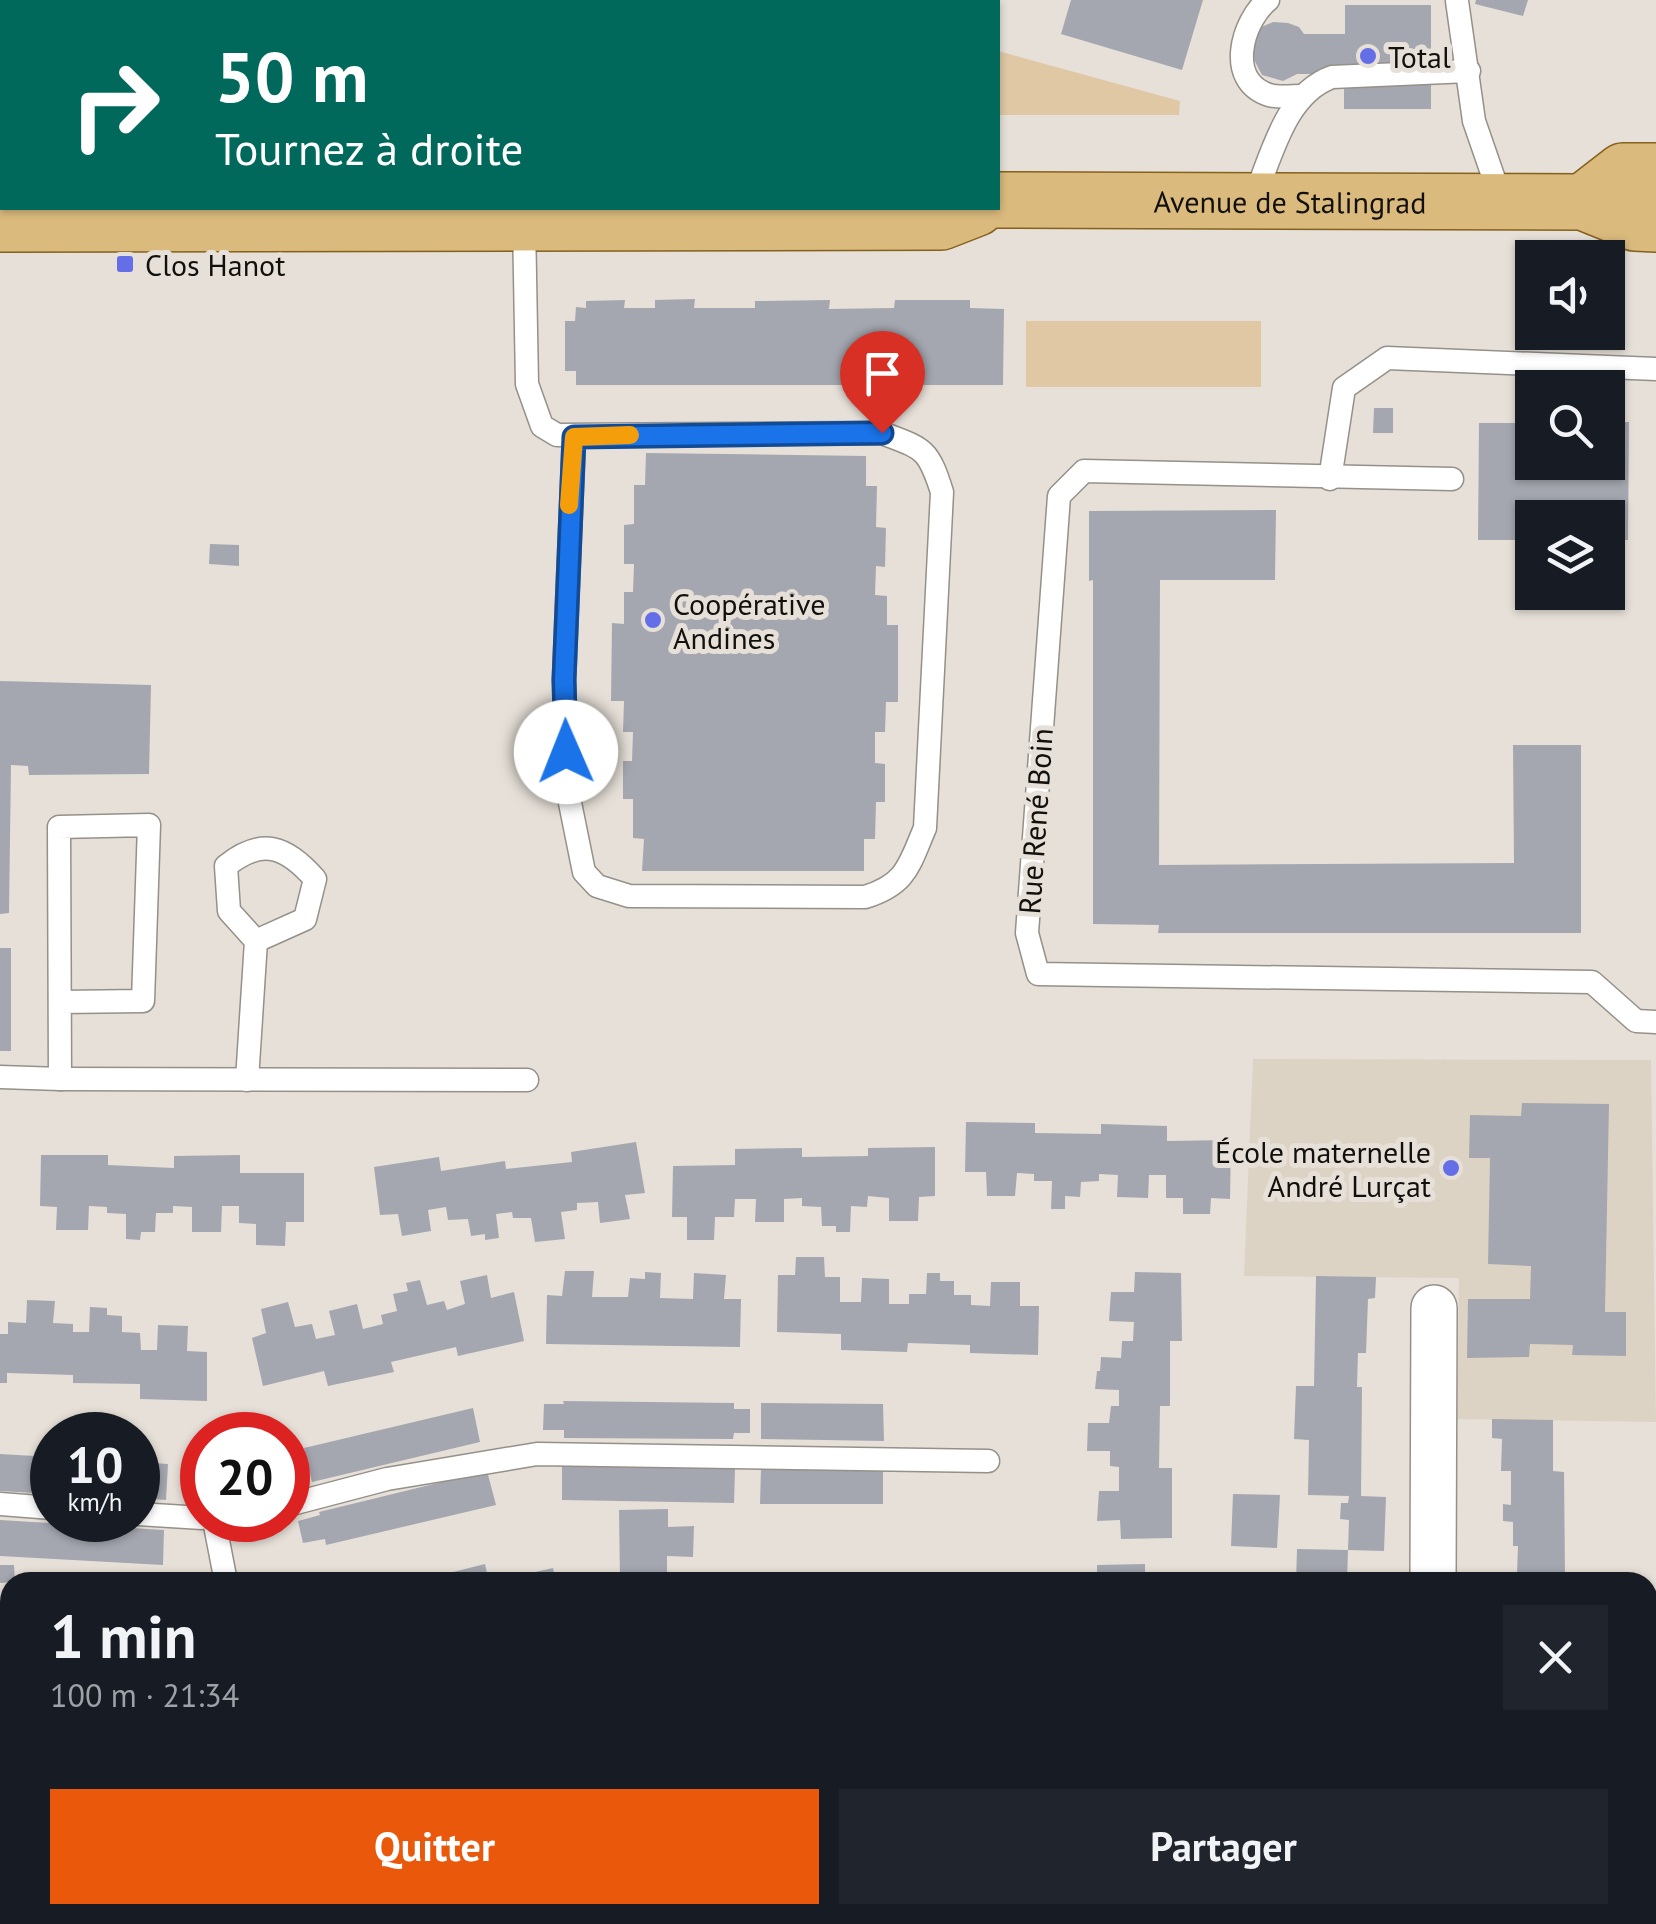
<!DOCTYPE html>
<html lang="fr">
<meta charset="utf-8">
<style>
body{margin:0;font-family:"PT Sans",sans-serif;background:#20242c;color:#f1f3f6;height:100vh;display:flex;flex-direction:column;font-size:38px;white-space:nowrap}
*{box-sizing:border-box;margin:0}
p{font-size:32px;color:#9ea1a6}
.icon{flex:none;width:55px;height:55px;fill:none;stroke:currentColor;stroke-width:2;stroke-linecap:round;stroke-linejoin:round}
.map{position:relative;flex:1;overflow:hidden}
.details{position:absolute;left:0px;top:1572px;width:1658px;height:352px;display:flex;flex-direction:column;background:#171b24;border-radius:30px 30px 0 0;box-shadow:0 2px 8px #0004}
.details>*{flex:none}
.guide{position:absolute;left:0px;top:0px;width:1000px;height:210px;box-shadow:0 2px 8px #0004;background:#00695c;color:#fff;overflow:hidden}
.fabs{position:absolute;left:1515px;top:240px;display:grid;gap:20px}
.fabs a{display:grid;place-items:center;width:110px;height:110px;border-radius:0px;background:#171b24;box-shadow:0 2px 8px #0004;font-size:50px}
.speed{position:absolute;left:30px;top:1412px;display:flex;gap:20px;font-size:50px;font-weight:700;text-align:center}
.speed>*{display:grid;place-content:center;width:130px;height:130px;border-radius:50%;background:#171b24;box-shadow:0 2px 8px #0004;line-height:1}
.speed small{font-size:25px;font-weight:400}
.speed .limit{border:15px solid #d22;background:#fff;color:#111}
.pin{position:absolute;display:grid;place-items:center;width:85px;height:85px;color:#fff;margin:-102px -42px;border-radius:50% 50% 50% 0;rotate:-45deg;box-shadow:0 0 10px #0007}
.pin .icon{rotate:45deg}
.me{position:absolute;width:110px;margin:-55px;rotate:359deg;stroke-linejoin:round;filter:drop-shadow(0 0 8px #0008)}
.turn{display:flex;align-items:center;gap:35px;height:210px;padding:0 50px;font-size:45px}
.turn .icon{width:130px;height:130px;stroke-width:2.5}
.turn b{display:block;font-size:70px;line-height:85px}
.round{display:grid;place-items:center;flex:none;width:105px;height:105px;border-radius:0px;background:#20242c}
.summary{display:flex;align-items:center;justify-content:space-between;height:170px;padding:0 50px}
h1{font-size:60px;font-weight:700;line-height:75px}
.action{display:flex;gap:20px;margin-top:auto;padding:20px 50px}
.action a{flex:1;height:115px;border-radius:0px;background:#ea580c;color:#fff;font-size:40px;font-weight:700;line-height:115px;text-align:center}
.action a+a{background:#20242c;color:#f1f3f6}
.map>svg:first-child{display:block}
.built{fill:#ddd3c4}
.green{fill:#e0c8a4}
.building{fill:#a5a7b0}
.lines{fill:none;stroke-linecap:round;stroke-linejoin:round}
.service-casing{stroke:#959088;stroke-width:25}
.minor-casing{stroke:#959088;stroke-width:48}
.primary-casing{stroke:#84611d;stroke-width:58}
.service{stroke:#fff;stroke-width:22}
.minor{stroke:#fff;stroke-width:45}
.primary{stroke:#daba7d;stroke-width:55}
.route-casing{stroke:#114b97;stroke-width:25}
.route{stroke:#1a73e8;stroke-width:18}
.slow{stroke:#f59e0b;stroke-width:18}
.poi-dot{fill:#636ee7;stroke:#e6e0d8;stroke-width:4}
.labels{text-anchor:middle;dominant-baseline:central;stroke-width:10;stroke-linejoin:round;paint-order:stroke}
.poi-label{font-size:30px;fill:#12100d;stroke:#e6e0d8;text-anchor:start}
.street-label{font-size:30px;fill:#12100d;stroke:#e6e0d8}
</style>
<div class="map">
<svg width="1656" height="1924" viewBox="0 0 1656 1924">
<rect width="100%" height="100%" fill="#e6e0d8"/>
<!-- built -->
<path class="built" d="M 1253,1059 L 1651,1060 L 1656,1422 L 1457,1419 L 1459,1278 L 1244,1276 Z"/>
<!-- green -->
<g class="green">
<path d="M 720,0 L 895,0 L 904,2 L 719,2 Z"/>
<path d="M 998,51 L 1180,101 L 1179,115 L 998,115 Z"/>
<rect x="1026" y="321" width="235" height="66"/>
</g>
<!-- building -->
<g class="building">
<path d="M 1071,0 L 1203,0 L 1182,70 L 1061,34 Z"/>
<path d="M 1476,0 L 1528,0 L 1523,16 L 1475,4 Z"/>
<path d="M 1345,5 L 1431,5 L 1431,109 L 1344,109 L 1344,74 L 1297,74 L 1283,81 L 1262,75 L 1251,54 L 1259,28 L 1273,22 L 1288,23 L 1299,27 L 1304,34 L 1345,34 Z"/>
<path d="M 695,299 L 694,308 L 755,308 L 755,301 L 830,300 L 829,309 L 894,308 L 895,300 L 970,300 L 970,308 L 1004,309 L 1003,385 L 576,385 L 576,371 L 565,371 L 565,321 L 575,321 L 576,307 L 586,308 L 586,301 L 625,300 L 624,308 L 655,308 L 655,300 Z"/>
<path d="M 1374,408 L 1393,408 L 1393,433 L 1373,433 Z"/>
<path d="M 1608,422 L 1629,422 L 1628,540 L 1608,540 L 1608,518 L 1532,518 L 1532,540 L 1478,540 L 1479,423 L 1532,423 L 1532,462 L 1608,462 Z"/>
<path d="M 646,453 L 866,456 L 866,486 L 877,486 L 876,527 L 886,528 L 885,567 L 876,566 L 875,595 L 887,596 L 887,625 L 898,625 L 898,702 L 886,702 L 885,732 L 875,732 L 875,763 L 885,764 L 885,802 L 876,802 L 875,839 L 864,839 L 864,871 L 642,871 L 644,839 L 633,838 L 633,799 L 623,799 L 623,761 L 632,761 L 633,732 L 623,732 L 624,701 L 611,701 L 612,623 L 624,624 L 624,592 L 633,592 L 634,564 L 624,564 L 624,525 L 634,524 L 634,485 L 645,485 Z"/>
<path d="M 1276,510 L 1275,580 L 1160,580 L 1159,865 L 1514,863 L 1513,745 L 1581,745 L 1581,933 L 1158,933 L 1159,925 L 1093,924 L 1093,580 L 1089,581 L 1089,511 Z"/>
<path d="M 210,544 L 239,545 L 239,566 L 209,564 Z"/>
<path d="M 0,681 L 151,685 L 149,774 L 29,775 L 28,766 L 11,765 L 9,913 L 0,914 Z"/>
<rect x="0" y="948" width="11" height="103"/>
<path d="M 1522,1103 L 1609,1104 L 1605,1312 L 1626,1312 L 1626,1356 L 1572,1355 L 1573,1345 L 1530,1344 L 1529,1357 L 1467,1358 L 1468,1299 L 1530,1299 L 1531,1266 L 1488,1264 L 1490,1158 L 1469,1158 L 1470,1115 L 1521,1116 Z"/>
<path d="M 966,1122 L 1035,1123 L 1035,1133 L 1101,1134 L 1101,1124 L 1167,1126 L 1167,1141 L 1231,1140 L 1230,1199 L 1211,1198 L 1210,1214 L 1183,1214 L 1183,1198 L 1166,1198 L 1166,1175 L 1149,1175 L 1148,1198 L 1117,1197 L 1118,1175 L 1099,1174 L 1099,1181 L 1081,1182 L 1080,1197 L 1065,1196 L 1065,1209 L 1051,1209 L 1052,1181 L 1034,1181 L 1034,1174 L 1017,1173 L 1015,1196 L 987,1196 L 986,1172 L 965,1172 Z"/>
<path d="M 636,1142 L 645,1193 L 625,1195 L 630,1219 L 600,1223 L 598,1202 L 577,1203 L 577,1210 L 561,1212 L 565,1239 L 535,1242 L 531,1218 L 513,1218 L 512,1212 L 496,1214 L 499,1238 L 485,1240 L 485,1234 L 471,1236 L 468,1219 L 448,1220 L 446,1207 L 428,1210 L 431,1231 L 402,1236 L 398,1214 L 380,1215 L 374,1167 L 439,1157 L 441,1171 L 505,1161 L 506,1169 L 572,1162 L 571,1152 Z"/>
<path d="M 935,1147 L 935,1196 L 919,1197 L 918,1221 L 889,1221 L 889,1198 L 868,1196 L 867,1207 L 851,1206 L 850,1232 L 836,1232 L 836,1226 L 822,1226 L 821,1207 L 802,1206 L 802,1198 L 784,1199 L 784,1222 L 755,1222 L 756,1199 L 735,1199 L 734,1217 L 715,1217 L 714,1240 L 687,1240 L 687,1217 L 672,1217 L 673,1166 L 735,1165 L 735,1149 L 802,1148 L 802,1157 L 868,1156 L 868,1148 Z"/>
<path d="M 41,1155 L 108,1155 L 108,1165 L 174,1168 L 174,1156 L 240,1155 L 240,1173 L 304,1173 L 304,1222 L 286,1222 L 285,1246 L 256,1245 L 256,1224 L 239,1223 L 239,1206 L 222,1206 L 221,1232 L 192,1232 L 192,1207 L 173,1206 L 173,1213 L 156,1213 L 155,1232 L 141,1232 L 140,1240 L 126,1239 L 126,1214 L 107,1213 L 107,1207 L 89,1206 L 88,1230 L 56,1230 L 57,1207 L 40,1206 Z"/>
<path d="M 796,1257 L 824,1257 L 825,1277 L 840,1277 L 840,1302 L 861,1302 L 862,1278 L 889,1279 L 889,1304 L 909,1304 L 909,1294 L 926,1294 L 927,1273 L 940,1273 L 940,1281 L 954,1281 L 954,1295 L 971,1295 L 971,1305 L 990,1306 L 991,1282 L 1020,1282 L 1020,1306 L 1039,1306 L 1038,1355 L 970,1353 L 970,1345 L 908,1343 L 907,1352 L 841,1350 L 841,1334 L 777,1332 L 778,1275 L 795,1275 Z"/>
<path d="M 565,1271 L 594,1271 L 592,1297 L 628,1297 L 630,1278 L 645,1279 L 645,1272 L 661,1273 L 660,1298 L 693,1299 L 694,1273 L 726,1275 L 724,1299 L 741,1299 L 740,1347 L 546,1344 L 547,1295 L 562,1296 Z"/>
<path d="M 1135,1272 L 1181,1273 L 1182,1341 L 1170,1341 L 1170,1406 L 1160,1406 L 1159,1468 L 1172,1468 L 1172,1538 L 1121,1539 L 1120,1520 L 1097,1521 L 1099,1491 L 1119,1491 L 1119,1467 L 1110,1466 L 1110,1451 L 1087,1451 L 1088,1423 L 1109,1423 L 1111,1406 L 1119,1406 L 1119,1390 L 1095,1389 L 1097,1371 L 1100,1371 L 1101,1357 L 1121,1358 L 1122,1341 L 1133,1341 L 1134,1322 L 1109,1321 L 1111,1292 L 1134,1292 Z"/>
<path d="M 487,1275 L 491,1298 L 514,1292 L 524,1341 L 458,1356 L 456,1347 L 391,1362 L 394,1372 L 328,1386 L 324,1371 L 263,1386 L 252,1338 L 266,1333 L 261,1309 L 288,1302 L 295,1327 L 312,1324 L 316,1339 L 335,1335 L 329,1311 L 357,1304 L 363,1329 L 383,1324 L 381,1315 L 397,1311 L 393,1294 L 408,1291 L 406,1283 L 420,1280 L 427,1305 L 444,1301 L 447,1310 L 465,1304 L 460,1281 Z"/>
<path d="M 1316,1276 L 1376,1277 L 1375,1298 L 1368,1299 L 1366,1353 L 1358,1353 L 1357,1387 L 1362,1387 L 1361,1496 L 1386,1497 L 1384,1551 L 1348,1550 L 1347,1582 L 1296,1582 L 1297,1549 L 1348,1550 L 1349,1520 L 1340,1519 L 1341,1503 L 1348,1503 L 1349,1496 L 1308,1495 L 1309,1440 L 1294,1439 L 1296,1386 L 1314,1386 Z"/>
<path d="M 27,1300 L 55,1301 L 53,1323 L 73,1324 L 73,1332 L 89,1332 L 90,1307 L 107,1308 L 107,1315 L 122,1316 L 122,1332 L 140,1333 L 141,1350 L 157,1350 L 158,1325 L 188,1326 L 187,1351 L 207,1352 L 207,1401 L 140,1399 L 140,1384 L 73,1383 L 73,1375 L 7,1373 L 7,1383 L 0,1383 L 0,1334 L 8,1334 L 8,1322 L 26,1323 Z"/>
<path d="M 563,1401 L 734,1403 L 734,1409 L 750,1409 L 750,1433 L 734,1433 L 733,1439 L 564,1438 L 564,1430 L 543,1430 L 544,1404 L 564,1404 Z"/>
<path d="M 761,1403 L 883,1404 L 884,1441 L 761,1439 Z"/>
<path d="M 473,1408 L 480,1442 L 312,1482 L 304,1448 Z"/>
<path d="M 1492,1419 L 1553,1420 L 1553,1471 L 1564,1472 L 1565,1576 L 1570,1576 L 1570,1582 L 1513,1582 L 1513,1574 L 1517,1575 L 1518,1546 L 1513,1546 L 1513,1522 L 1503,1521 L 1503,1504 L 1511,1505 L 1511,1471 L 1501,1471 L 1502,1439 L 1492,1438 Z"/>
<path d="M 0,1454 L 52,1457 L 52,1494 L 0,1491 Z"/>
<path d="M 138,1462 L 168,1464 L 166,1500 L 138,1498 Z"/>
<path d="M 562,1466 L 735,1469 L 734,1503 L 562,1500 Z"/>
<path d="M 761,1469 L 883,1470 L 883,1504 L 760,1504 Z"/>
<path d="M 487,1471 L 496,1505 L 326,1545 L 325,1539 L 303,1543 L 298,1521 L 320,1515 L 319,1512 Z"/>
<path d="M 1233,1494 L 1280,1495 L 1277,1548 L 1231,1546 Z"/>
<path d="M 668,1509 L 668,1527 L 694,1526 L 693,1557 L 667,1556 L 667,1582 L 620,1582 L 619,1510 Z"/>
<path d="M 0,1520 L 164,1530 L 163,1565 L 0,1556 Z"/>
<path d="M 485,1564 L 489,1582 L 418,1582 L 417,1581 Z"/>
<path d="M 1145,1564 L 1145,1582 L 1097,1582 L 1097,1565 Z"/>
<path d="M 0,1565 L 14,1565 L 15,1582 L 0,1583 Z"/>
<path d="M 553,1568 L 556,1582 L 495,1582 L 495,1581 Z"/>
<path d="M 10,1698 L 10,1745 L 8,1745 L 3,1722 L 0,1723 L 0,1700 Z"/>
<path d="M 10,1746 L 10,1792 L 0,1794 L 0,1748 Z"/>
<rect x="1648" y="1835" width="8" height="22"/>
<path d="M 93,1915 L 131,1915 L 132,1920 L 114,1924 L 105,1924 L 104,1920 L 92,1924 L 60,1924 Z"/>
<path d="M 320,1915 L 368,1915 L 370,1924 L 322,1924 Z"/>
<rect x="438" y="1915" width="262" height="9"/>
<rect x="709" y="1915" width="35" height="9"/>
<path d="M 772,1915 L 809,1915 L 809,1924 L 773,1924 Z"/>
<path d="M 956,1915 L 1002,1915 L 1002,1918 L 1028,1918 L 1028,1924 L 956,1924 Z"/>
<rect x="1311" y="1915" width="52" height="9"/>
<path d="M 1464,1915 L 1506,1915 L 1506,1924 L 1464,1923 Z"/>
<path d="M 1537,1917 L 1590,1918 L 1590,1924 L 1537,1924 Z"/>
</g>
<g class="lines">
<defs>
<g id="service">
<path d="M 1268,0 C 1242,21 1225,81 1269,95 C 1278,98 1292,96 1301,96"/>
<path d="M 1457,1 L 1474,121 L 1502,202"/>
<path d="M 1254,198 C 1272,155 1285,94 1332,77 L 1469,71"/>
<path d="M 524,222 L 527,384 L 542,426 L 557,435 L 882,433 C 924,449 928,448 942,492 L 925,828 C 909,865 907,884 865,897 L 629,896 L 597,886 L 584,872 L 567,788 L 564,679 L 574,437"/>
<path d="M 1330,479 L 1344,388 L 1387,358 L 1656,369"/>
<path d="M 1452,479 L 1084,471 L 1059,496 L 1027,933 L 1038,974 L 1592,982 L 1636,1021 L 1656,1022"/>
<path d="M 0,1077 L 60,1079 L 59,827 L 149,825 L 143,1001 L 60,1002"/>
<path d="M 60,1079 L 527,1080"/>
<path d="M 247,1080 L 256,941 L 229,911 L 226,866 C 262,837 286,846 315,879 L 305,919 L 256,941"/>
<path d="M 0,1504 L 52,1508"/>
<path d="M 288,1505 L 387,1479 L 537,1454 L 988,1461"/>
<path d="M 138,1514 L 202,1518"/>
<path d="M 214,1520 L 226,1582"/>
<path d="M 761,1915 L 761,1924"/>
</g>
<g id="minor">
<path d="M 1433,1582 L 1434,1308"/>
<path d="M 859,1924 L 859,1915"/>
<path d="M 1431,1924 L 1431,1915"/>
</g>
<g id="primary">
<path d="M 0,161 L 2,161"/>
<path id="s1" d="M 998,200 L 1583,202 L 1635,223 L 1656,224"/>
<path d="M 1583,202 L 1623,171 L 1656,171"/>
<path d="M 0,224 L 941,222 L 977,208"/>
</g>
</defs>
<!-- service casing -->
<use href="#service" class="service-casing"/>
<!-- minor casing -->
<use href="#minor" class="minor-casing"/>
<!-- primary casing -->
<use href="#primary" class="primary-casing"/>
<!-- service -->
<use href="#service" class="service"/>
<!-- minor -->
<use href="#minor" class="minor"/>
<!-- primary -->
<use href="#primary" class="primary"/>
</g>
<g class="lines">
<defs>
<path id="route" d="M 566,752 L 564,680 L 574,437 L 882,433"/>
</defs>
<!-- route casing -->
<use href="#route" class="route-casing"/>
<!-- route -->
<use href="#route" class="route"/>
<!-- slow -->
<path class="slow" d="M 569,505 L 574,437 L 630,435"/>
</g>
<!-- markers -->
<g class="poi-dot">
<circle cx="1368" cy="56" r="10"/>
<rect x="115" y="254" width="20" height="20" rx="5"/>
<circle cx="653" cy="620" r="10"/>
<circle cx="1451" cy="1168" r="10"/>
</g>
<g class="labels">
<!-- poi labels -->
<g class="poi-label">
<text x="1388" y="56">Total</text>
<text x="145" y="264">Clos Hanot</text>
<text x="673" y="603">Coopérative<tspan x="673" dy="34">Andines</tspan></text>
<text x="1431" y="1151" text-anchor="end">École maternelle<tspan x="1431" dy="34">André Lurçat</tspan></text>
</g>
<!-- street labels -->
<g class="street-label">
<text stroke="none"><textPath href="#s1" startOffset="292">Avenue de Stalingrad</textPath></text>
<text transform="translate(1035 821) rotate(-86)">Rue René Boin</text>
</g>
</g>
</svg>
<div class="fabs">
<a><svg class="icon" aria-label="sound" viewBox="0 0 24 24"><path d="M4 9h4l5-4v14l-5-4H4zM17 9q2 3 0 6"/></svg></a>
<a><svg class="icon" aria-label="search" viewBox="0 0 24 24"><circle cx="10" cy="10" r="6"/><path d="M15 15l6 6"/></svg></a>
<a><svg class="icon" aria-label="layers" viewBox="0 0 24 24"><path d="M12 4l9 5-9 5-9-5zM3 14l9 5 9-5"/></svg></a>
</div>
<div class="speed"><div>10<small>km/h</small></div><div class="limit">20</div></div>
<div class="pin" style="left:882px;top:433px;background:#d93025"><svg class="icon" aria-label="arrive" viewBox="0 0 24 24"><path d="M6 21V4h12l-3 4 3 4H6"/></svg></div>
<svg class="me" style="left:566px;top:752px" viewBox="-20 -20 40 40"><circle r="19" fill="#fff"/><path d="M0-13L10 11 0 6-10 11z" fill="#1a73e8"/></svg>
<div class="guide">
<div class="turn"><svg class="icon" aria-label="right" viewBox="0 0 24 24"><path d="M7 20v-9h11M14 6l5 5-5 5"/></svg><div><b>50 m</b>Tournez à droite</div></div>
</div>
<section class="details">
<div class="summary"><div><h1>1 min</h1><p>100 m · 21:34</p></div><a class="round"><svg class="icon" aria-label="close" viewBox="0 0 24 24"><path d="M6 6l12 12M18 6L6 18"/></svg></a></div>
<div class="action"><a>Quitter</a><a>Partager</a></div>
</section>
</div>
